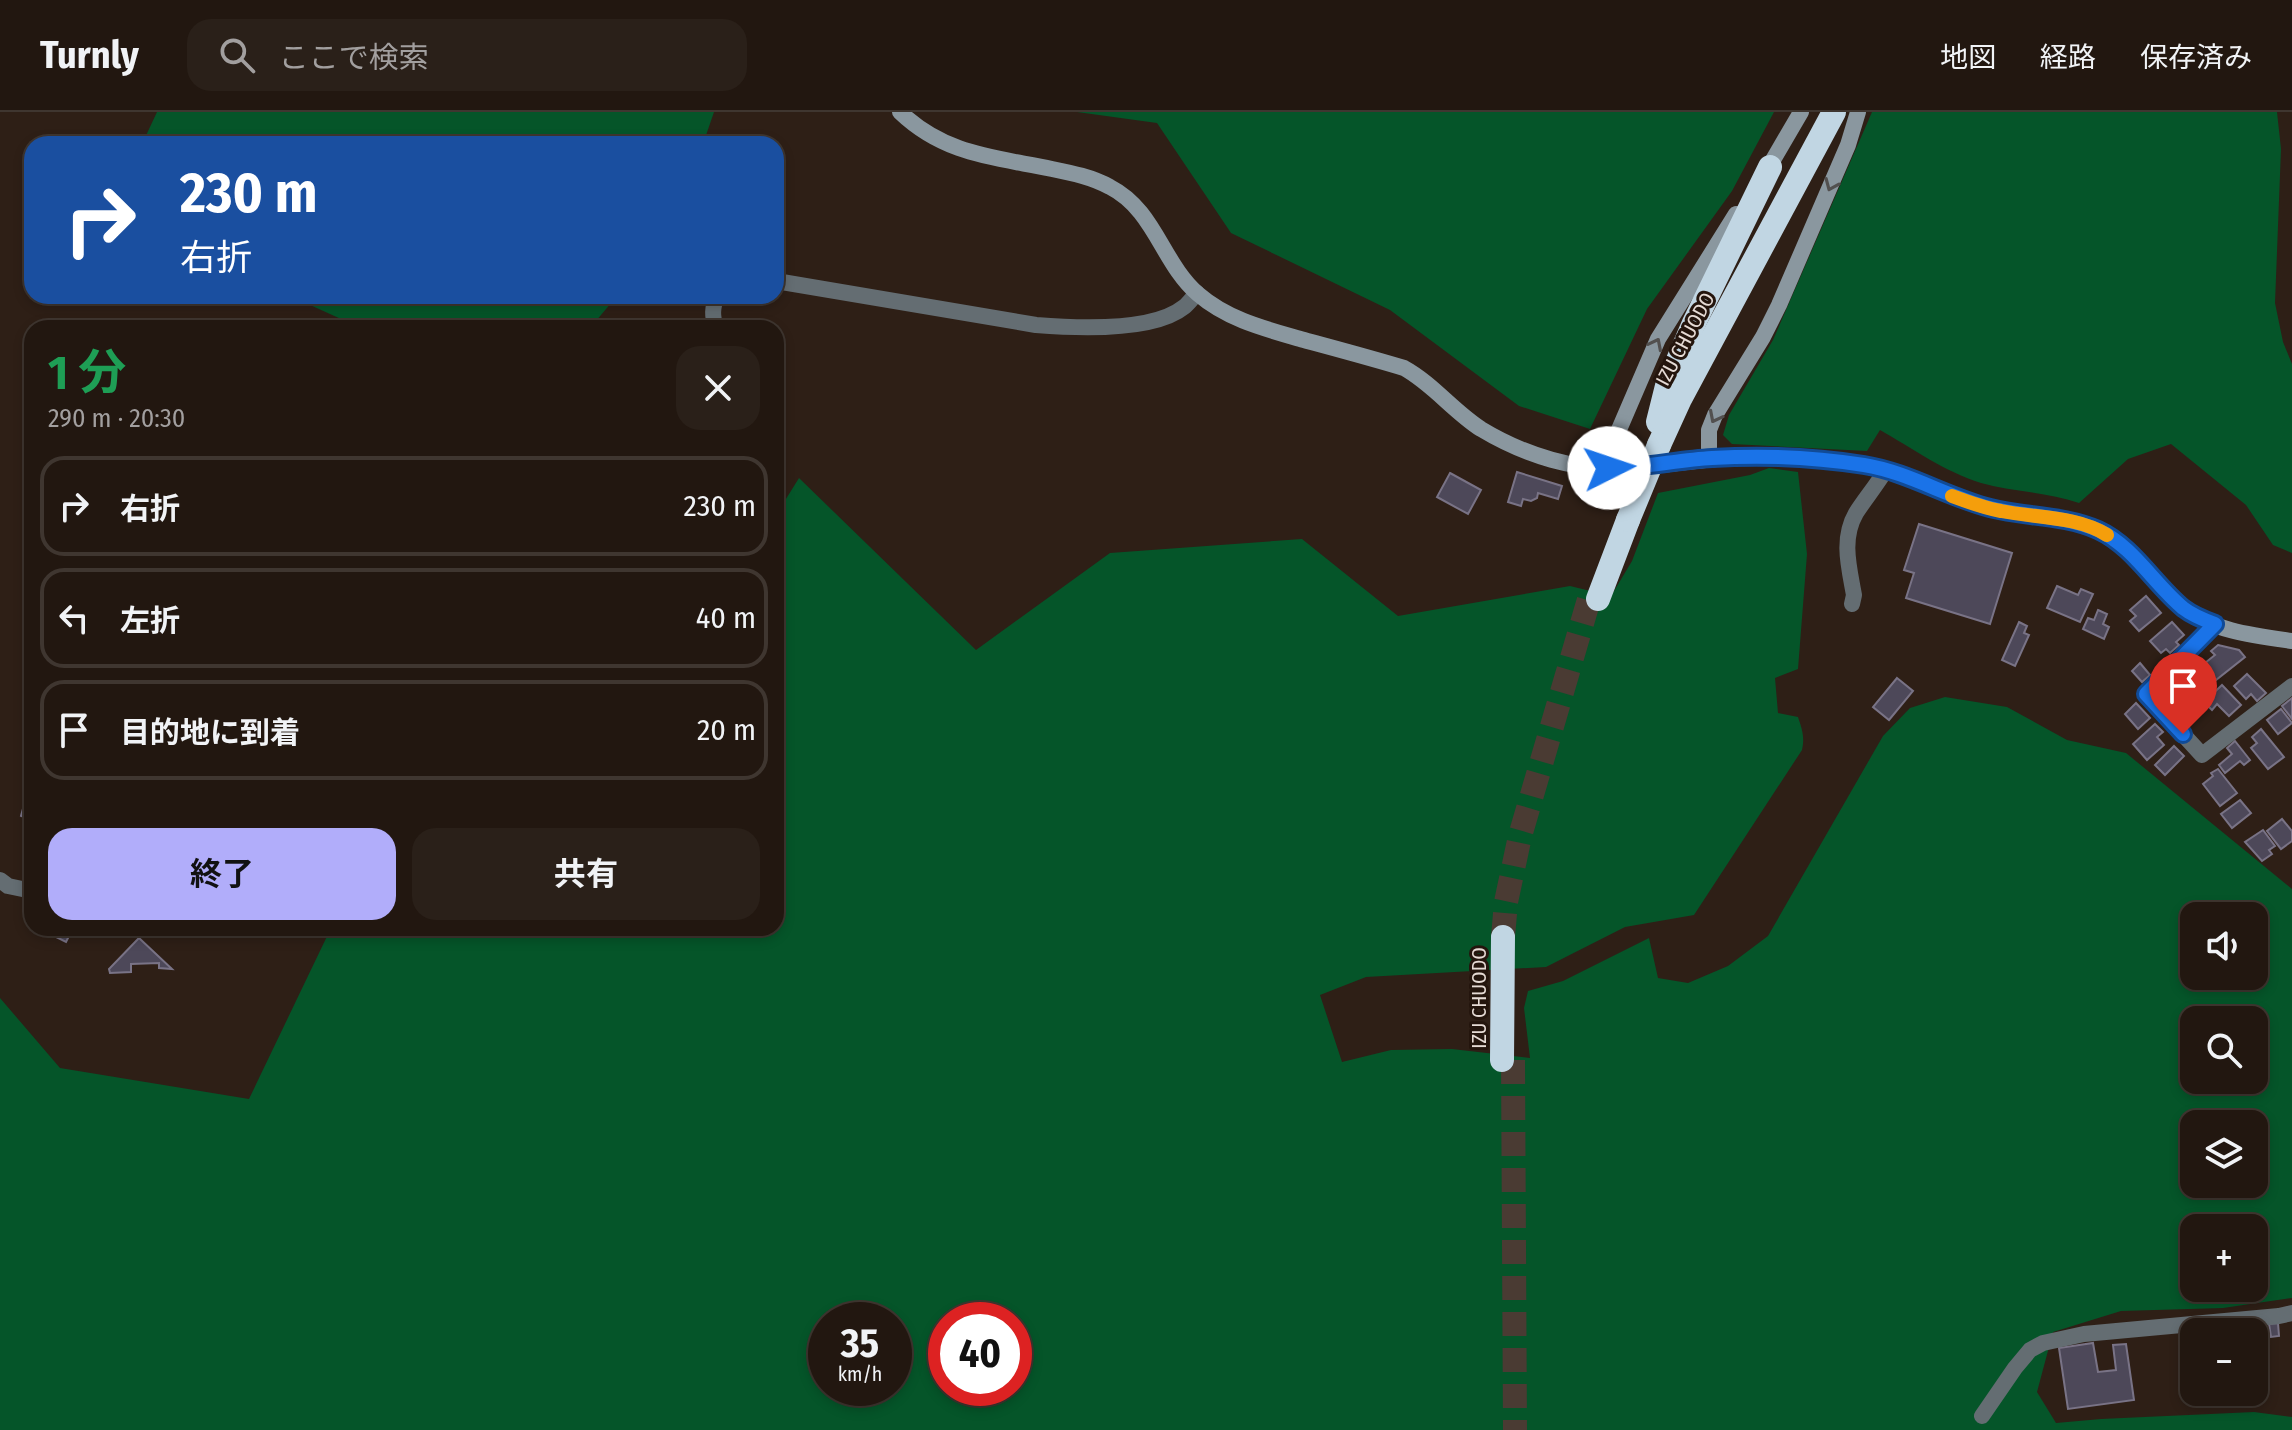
<!DOCTYPE html>
<html lang="ja">
<meta charset="utf-8">
<style>
body{margin:0;font-family:"Fira Sans Condensed","Noto Sans JP",sans-serif;background:#2a2019;color:#f1f3f6;height:100vh;display:flex;flex-direction:column;font-size:30px;white-space:nowrap}
*{box-sizing:border-box;margin:0}
p{font-size:26px;color:#a29f9f}
.icon{flex:none;width:44px;height:44px;fill:none;stroke:currentColor;stroke-width:2;stroke-linecap:round;stroke-linejoin:round}
.map{position:relative;flex:1;overflow:hidden}
.details{position:absolute;left:24px;top:208px;width:760px;height:616px;display:flex;flex-direction:column;background:#221710;border-radius:24px;box-shadow:0 4px 12px #0003,0 0 0 2px #3f3630}
.details>*{flex:none}
.top-card{position:absolute;left:24px;top:24px;width:760px;height:168px;border-radius:24px;box-shadow:0 4px 12px #0003,0 0 0 2px #3f3630;background:#1a4fa0;color:#fff;overflow:hidden}
.controls{position:absolute;left:2180px;top:790px;display:grid;gap:16px}
.controls a{display:grid;place-items:center;width:88px;height:88px;border-radius:16px;background:#221710;box-shadow:0 4px 12px #0003,0 0 0 2px #3f3630;font-size:40px}
.speed{position:absolute;left:808px;top:1190px;display:flex;gap:16px;font-size:40px;font-weight:700;text-align:center}
.speed>*{display:grid;place-content:center;width:104px;height:104px;border-radius:50%;background:#221710;box-shadow:0 4px 12px #0003,0 0 0 2px #3f3630;line-height:1}
.speed small{font-size:20px;font-weight:400}
.speed .limit{border:12px solid #d22;background:#fff;color:#111}
.pin{position:absolute;display:grid;place-items:center;width:68px;height:68px;color:#fff;margin:-82px -34px;border-radius:50% 50% 50% 0;rotate:-45deg;box-shadow:0 0 8px #0007}
.pin .icon{rotate:45deg}
.me{position:absolute;width:88px;margin:-44px;rotate:86deg;stroke-linejoin:round;filter:drop-shadow(0 0 6px #0008)}
.turn{display:flex;align-items:center;gap:28px;height:168px;padding:0 24px;font-size:36px}
.turn .icon{width:104px;height:104px;stroke-width:2.5}
.turn b{display:block;font-size:56px;line-height:68px}
.round{display:grid;place-items:center;flex:none;width:84px;height:84px;border-radius:24px;background:#2a2019}
.head{display:flex;align-items:center;justify-content:space-between;height:136px;padding:0 24px}
h1{font-size:48px;font-weight:700;line-height:60px;color:#1e9e55}
.primary-button{display:flex;gap:16px;margin-top:auto;padding:16px 24px}
.primary-button a{flex:1;height:92px;border-radius:24px;background:#b1adfa;color:#111;font-size:32px;font-weight:700;line-height:92px;text-align:center}
.primary-button a+a{background:#2a2019;color:#f1f3f6}
ul{padding:0;list-style:none}
li{display:flex;align-items:center;gap:24px;height:100px;margin:0 16px 12px;padding:0 8px;border:4px solid #3f3630;border-radius:24px}
li div{flex:1}
li b{display:block;font-size:30px}
li em{font-style:normal}
header{display:flex;align-items:center;gap:48px;box-sizing:border-box;height:112px;padding:0 40px;background:#221710;border-bottom:2px solid #3f3630}
header strong{font-size:38px}
nav{display:flex;gap:44px;margin-inline-start:auto;font-size:28px}
.search{width:560px;height:72px;background:#2a2019;display:flex;align-items:center;gap:20px;box-sizing:border-box;padding:0 28px;border-radius:24px;color:#a29f9f;font-size:30px}
.map>svg:first-child{display:block}
.forest{fill:#055529;fill-rule:evenodd}
.building{fill:#4d4859;stroke:#797386;stroke-width:2}
.lines{fill:none;stroke-linecap:round;stroke-linejoin:round}
.highway-tunnel{stroke:#4a3b33;stroke-width:24;stroke-dasharray:24 12;stroke-linecap:butt}
.street{stroke:#646d72;stroke-width:16}
.secondary{stroke:#8a979f;stroke-width:16}
.highway{stroke:#c1d6e3;stroke-width:24}
.highway-bridge{stroke:#c1d6e3;stroke-width:24}
.oneway{stroke:#52504f}
.route-casing{stroke:#114b97;stroke-width:20}
.route{stroke:#1a73e8;stroke-width:14}
.slow{stroke:#f59e0b;stroke-width:14}
.labels{text-anchor:middle;dominant-baseline:central;stroke-width:6;stroke-linejoin:round;paint-order:stroke}
.street-label{font-size:20px;fill:#e6dbd5;stroke:#24150d}
</style>
<header>
<strong>Turnly</strong>
<div class="search"><svg class="icon" aria-label="search" viewBox="0 0 24 24"><circle cx="10" cy="10" r="6"/><path d="M15 15l6 6"/></svg>ここで検索</div>
<nav><a>地図</a><a>経路</a><a>保存済み</a></nav>
</header>
<div class="map">
<svg width="2292" height="1318" viewBox="0 0 2292 1318">
<rect width="100%" height="100%" fill="#2e1f16"/>
<!-- forest -->
<g class="forest">
<path d="M 157,0 L 714,0 L 703,32 L 142,32 Z"/>
<path d="M 1077,0 L 1774,0 L 1732,79 L 1647,197 L 1590,317 L 1519,294 L 1390,198 L 1231,121 L 1157,11 Z"/>
<path d="M 1872,0 L 2277,0 L 2281,37 L 2275,191 L 2283,230 L 2292,252 L 2292,441 L 2273,433 L 2246,393 L 2171,332 L 2128,347 L 2079,391 C 2047,380 2013,380 1981,371 C 1945,360 1912,336 1880,318 L 1867,339 L 1732,332 L 1723,323 L 1729,303 L 1773,228 Z"/>
<path d="M 290,184 L 617,184 L 590,216 L 361,216 Z"/>
<path d="M 1769,356 L 1798,360 L 1807,442 L 1798,557 L 1775,566 L 1778,601 L 1798,605 C 1802,617 1805,625 1802,638 L 1694,803 L 1625,815 L 1546,855 L 1366,865 L 1320,883 L 1342,950 L 1391,938 L 1452,937 L 1530,946 L 1524,896 L 1528,879 L 1563,869 L 1649,826 L 1658,866 L 1688,871 L 1728,854 L 1768,824 L 1883,624 L 1910,596 L 1945,585 L 2007,595 L 2067,628 L 2126,641 L 2292,777 L 2292,1186 L 2223,1196 L 2121,1199 L 2053,1220 L 2037,1280 L 2056,1311 L 2101,1307 L 2254,1300 L 2292,1305 L 2292,1318 L 0,1318 L 0,886 L 60,956 L 249,987 L 331,816 L 776,816 L 776,403 L 799,366 L 976,538 L 1110,441 L 1302,427 L 1398,504 L 1570,474 L 1611,484 L 1632,449 L 1658,381 L 1750,363 ZM 2194,804 L 2254,804 L 2254,864 L 2194,864 ZM 2194,908 L 2254,908 L 2254,968 L 2194,968 ZM 2194,1012 L 2254,1012 L 2254,1072 L 2194,1072 ZM 2194,1116 L 2254,1116 L 2254,1176 L 2194,1176 ZM 826,1208 L 894,1208 L 894,1276 L 826,1276 ZM 946,1208 L 1014,1208 L 1014,1276 L 946,1276 Z"/>
</g>
<!-- building -->
<g class="building">
<path d="M 1517,360 L 1562,374 L 1558,387 L 1538,381 L 1537,386 L 1531,389 L 1523,387 L 1521,394 L 1508,390 Z"/>
<path d="M 1450,361 L 1481,378 L 1468,402 L 1437,385 Z"/>
<path d="M 1919,412 L 2012,441 L 1990,512 L 1906,486 L 1914,461 L 1904,458 Z"/>
<path d="M 2057,474 L 2078,483 L 2081,477 L 2093,482 L 2080,510 L 2047,496 Z"/>
<path d="M 2146,484 L 2161,501 L 2139,519 L 2130,509 L 2136,504 L 2130,498 Z"/>
<path d="M 2098,498 L 2107,502 L 2103,512 L 2109,515 L 2104,527 L 2083,517 L 2088,506 L 2094,508 Z"/>
<path d="M 2019,510 L 2027,514 L 2024,521 L 2029,523 L 2015,554 L 2002,548 Z"/>
<path d="M 2172,510 L 2184,523 L 2176,530 L 2179,533 L 2170,541 L 2166,537 L 2161,541 L 2150,529 Z"/>
<path d="M 2218,533 L 2239,538 L 2245,545 L 2197,583 L 2185,567 L 2215,543 L 2211,539 Z"/>
<path d="M 2140,551 L 2150,563 L 2142,570 L 2132,559 Z"/>
<path d="M 2247,562 L 2266,581 L 2257,589 L 2251,582 L 2246,587 L 2234,574 Z"/>
<path d="M 1897,566 L 1913,579 L 1889,608 L 1873,595 Z"/>
<path d="M 2175,567 L 2195,588 L 2179,603 L 2159,582 Z"/>
<path d="M 2222,573 L 2241,593 L 2229,604 L 2217,592 L 2212,598 L 2204,590 Z"/>
<path d="M 2292,586 L 2292,607 L 2282,594 Z"/>
<path d="M 2136,591 L 2150,606 L 2138,617 L 2125,602 Z"/>
<path d="M 2281,597 L 2292,611 L 2278,622 L 2267,608 Z"/>
<path d="M 2155,612 L 2163,620 L 2157,625 L 2164,633 L 2147,648 L 2133,632 Z"/>
<path d="M 2261,617 L 2284,645 L 2268,657 L 2251,636 L 2257,631 L 2252,625 Z"/>
<path d="M 2235,629 L 2250,648 L 2244,653 L 2240,649 L 2225,661 L 2219,653 L 2232,642 L 2227,636 Z"/>
<path d="M 2174,634 L 2184,644 L 2165,663 L 2155,653 Z"/>
<path d="M 2218,657 L 2237,681 L 2220,694 L 2203,672 L 2213,664 L 2211,661 Z"/>
<path d="M 29,675 L 32,676 L 32,708 L 21,704 Z"/>
<path d="M 2240,688 L 2251,701 L 2232,716 L 2221,702 Z"/>
<path d="M 2282,707 L 2292,719 L 2292,729 L 2281,737 L 2267,719 Z"/>
<path d="M 2263,718 L 2275,734 L 2269,738 L 2272,742 L 2262,749 L 2245,730 Z"/>
<path d="M 38,816 L 69,816 L 68,818 L 71,820 L 66,830 Z"/>
<path d="M 139,826 L 172,857 L 159,856 L 159,851 L 131,852 L 131,860 L 110,861 L 109,857 Z"/>
<path d="M 2278,1211 L 2279,1224 L 2271,1225 L 2269,1212 Z"/>
<path d="M 2093,1231 L 2098,1260 L 2116,1258 L 2113,1233 L 2126,1232 L 2134,1288 L 2068,1297 L 2059,1236 Z"/>
</g>
<g class="lines">
<!-- highway-tunnel -->
<g class="highway-tunnel">
<path d="M 1503,825 L 1506,790 L 1520,724 L 1590,484"/>
<path d="M 1513,948 L 1515,1318"/>
</g>
<!-- street -->
<g class="street">
<path d="M 776,169 L 1036,213 C 1074,216 1153,220 1184,195 C 1189,191 1193,185 1197,181"/>
<path d="M 716,216 C 712,204 712,196 717,184"/>
<path d="M 1744,345 C 1791,346 1840,347 1885,359 C 1876,374 1865,387 1856,401 C 1841,427 1849,455 1854,483 L 1852,492"/>
<path d="M 2215,512 L 2146,582 L 2202,643 L 2292,574"/>
<path d="M 0,768 L 8,774 L 32,779"/>
<path d="M 1982,1304 L 2015,1256 L 2030,1238 L 2043,1231 L 2084,1222 L 2279,1204 L 2292,1201"/>
</g>
<!-- secondary -->
<g class="secondary">
<path d="M 900,0 C 945,43 994,45 1052,57 C 1072,61 1092,65 1110,75 C 1155,98 1162,151 1198,182 C 1228,208 1266,217 1304,228 C 1337,237 1371,246 1404,256 C 1433,272 1453,299 1481,317 C 1524,343 1577,360 1628,356 C 1667,353 1705,347 1744,345"/>
<path d="M 1766,60 L 1801,0"/>
<path d="M 1709,346 L 1709,318 L 1715,303 L 1763,225 L 1779,193 L 1848,33 L 1858,0"/>
<path d="M 1609,356 L 1611,340 L 1618,320 L 1658,227 L 1736,102"/>
<path d="M 1885,359 C 1924,370 1960,391 2000,399 C 2033,406 2071,404 2102,420 C 2134,437 2154,472 2182,495 C 2211,519 2256,524 2292,529"/>
</g>
<!-- highway -->
<g class="highway">
<path d="M 1658,310 L 1667,274 L 1694,211 L 1770,55"/>
<path d="M 1659,333 L 1680,287 L 1834,0"/>
<path d="M 1598,487 L 1628,408"/>
<path d="M 1502,948 L 1503,825"/>
</g>
<!-- highway-bridge -->
<path class="highway-bridge" d="M 1628,408 L 1659,333"/>
</g>
<!-- one-way arrows -->
<defs><path id="oneway-chevron" d="M-2-3.5L2.5 0L-2 3.5" fill="none" stroke-width="1.6" stroke-linecap="round" stroke-linejoin="round" transform="scale(2)"/></defs>
<g class="oneway">
<use href="#oneway-chevron" transform="translate(1831 73) rotate(113)"/>
<use href="#oneway-chevron" transform="translate(1656 232) rotate(-63)"/>
<use href="#oneway-chevron" transform="translate(1715 305) rotate(117)"/>
</g>
<g class="lines">
<defs>
<path id="route" d="M 1609,356 C 1644,356 1677,348 1712,346 C 1762,343 1814,345 1864,353 C 1908,360 1947,385 1990,396 C 2025,405 2064,403 2098,418 C 2133,434 2154,472 2183,496 C 2192,503 2204,508 2215,512 L 2146,582 L 2183,622"/>
</defs>
<!-- route casing -->
<use href="#route" class="route-casing"/>
<!-- route -->
<use href="#route" class="route"/>
<!-- slow -->
<path class="slow" d="M 1952,384 C 1968,390 1984,396 2001,399 C 2036,406 2077,404 2107,423"/>
</g>
<g class="labels">
<!-- street labels -->
<g class="street-label">
<text transform="translate(1685 227) rotate(-62)">IZU CHUODO</text>
<text transform="translate(1479 886) rotate(-90)">IZU CHUODO</text>
</g>
</g>
</svg>
<div class="controls">
<a><svg class="icon" aria-label="sound" viewBox="0 0 24 24"><path d="M4 9h4l5-4v14l-5-4H4zM17 9q2 3 0 6"/></svg></a>
<a><svg class="icon" aria-label="search" viewBox="0 0 24 24"><circle cx="10" cy="10" r="6"/><path d="M15 15l6 6"/></svg></a>
<a><svg class="icon" aria-label="layers" viewBox="0 0 24 24"><path d="M12 4l9 5-9 5-9-5zM3 14l9 5 9-5"/></svg></a>
<a>+</a>
<a>−</a>
</div>
<div class="speed"><div>35<small>km/h</small></div><div class="limit">40</div></div>
<div class="pin" style="left:2183px;top:622px;background:#d93025"><svg class="icon" aria-label="arrive" viewBox="0 0 24 24"><path d="M6 21V4h12l-3 4 3 4H6"/></svg></div>
<svg class="me" style="left:1609px;top:356px" viewBox="-20 -20 40 40"><circle r="19" fill="#fff"/><path d="M0-13L10 11 0 6-10 11z" fill="#1a73e8"/></svg>
<div class="top-card">
<div class="turn"><svg class="icon" aria-label="right" viewBox="0 0 24 24"><path d="M7 20v-9h11M14 6l5 5-5 5"/></svg><div><b>230 m</b>右折</div></div>
</div>
<section class="details">
<div class="head"><div><h1>1 分</h1><p>290 m · 20:30</p></div><a class="round"><svg class="icon" aria-label="close" viewBox="0 0 24 24"><path d="M6 6l12 12M18 6L6 18"/></svg></a></div>
<ul>
<li><svg class="icon" aria-label="right" viewBox="0 0 24 24"><path d="M7 20v-9h11M14 6l5 5-5 5"/></svg><div><b>右折</b></div><em>230 m</em></li>
<li><svg class="icon" aria-label="left" viewBox="0 0 24 24"><path d="M17 20v-9H6M10 6l-5 5 5 5"/></svg><div><b>左折</b></div><em>40 m</em></li>
<li><svg class="icon" aria-label="arrive" viewBox="0 0 24 24"><path d="M6 21V4h12l-3 4 3 4H6"/></svg><div><b>目的地に到着</b></div><em>20 m</em></li>
</ul>
<div class="primary-button"><a>終了</a><a>共有</a></div>
</section>
</div>
